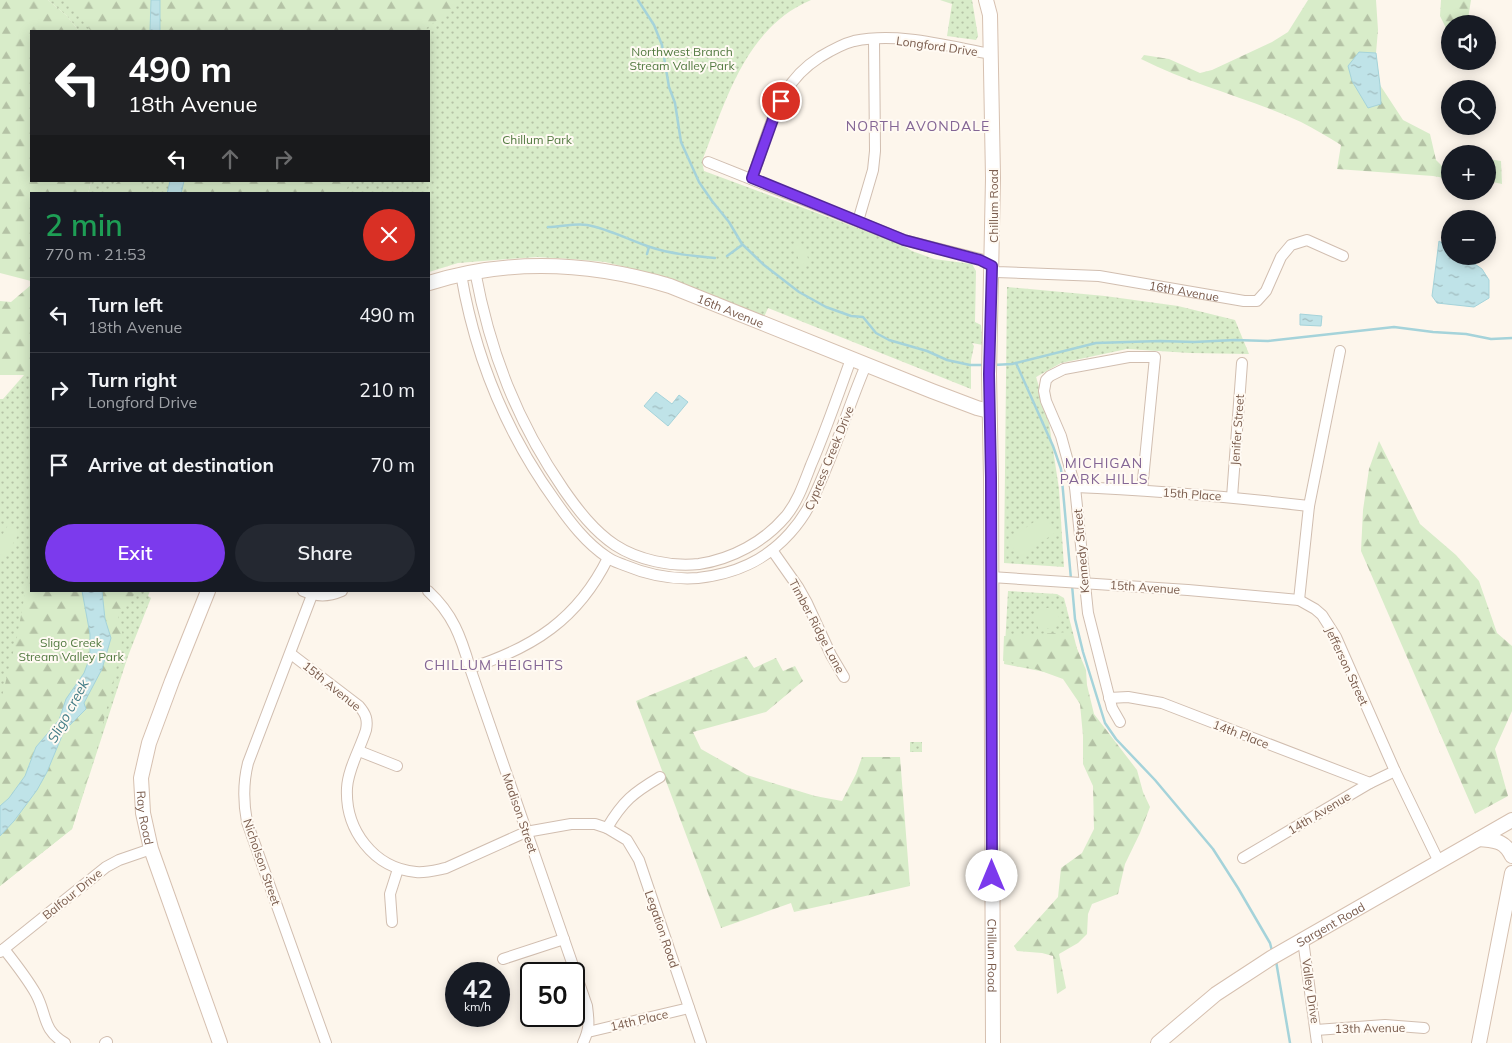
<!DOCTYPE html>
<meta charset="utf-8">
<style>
body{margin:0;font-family:Mulish,sans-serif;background:#242831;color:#f1f3f6;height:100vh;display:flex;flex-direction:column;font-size:19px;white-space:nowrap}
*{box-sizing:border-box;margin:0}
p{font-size:16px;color:#9ea1a6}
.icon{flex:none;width:28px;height:28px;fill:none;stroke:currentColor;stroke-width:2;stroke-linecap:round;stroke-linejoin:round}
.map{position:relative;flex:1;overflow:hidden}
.drawer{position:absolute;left:30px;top:192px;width:400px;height:400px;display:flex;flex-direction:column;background:#171b24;border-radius:0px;box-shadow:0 2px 12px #0003}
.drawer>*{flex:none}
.banner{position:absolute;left:30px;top:30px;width:400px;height:152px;border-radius:0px;box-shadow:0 2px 12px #0003;background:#202124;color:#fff;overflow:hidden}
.fabs{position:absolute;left:1441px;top:15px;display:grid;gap:10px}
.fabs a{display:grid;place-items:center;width:55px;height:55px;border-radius:50%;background:#171b24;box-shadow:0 2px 12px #0003;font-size:25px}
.speed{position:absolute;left:445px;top:962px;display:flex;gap:10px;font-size:25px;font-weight:700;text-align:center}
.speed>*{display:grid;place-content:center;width:65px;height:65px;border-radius:50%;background:#171b24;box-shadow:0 2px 12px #0003;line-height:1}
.speed small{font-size:12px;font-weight:400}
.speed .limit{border:2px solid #111;border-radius:8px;background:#fff;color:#111}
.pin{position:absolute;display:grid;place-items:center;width:42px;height:42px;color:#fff;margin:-21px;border:2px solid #fff;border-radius:50%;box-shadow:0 1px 5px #0007}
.me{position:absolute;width:55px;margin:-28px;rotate:0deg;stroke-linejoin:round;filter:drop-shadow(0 0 4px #0008)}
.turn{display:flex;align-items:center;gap:18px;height:105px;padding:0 15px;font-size:22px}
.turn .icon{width:65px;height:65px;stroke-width:2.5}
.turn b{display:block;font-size:35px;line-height:42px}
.lanes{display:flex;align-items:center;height:48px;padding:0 15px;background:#0003;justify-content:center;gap:25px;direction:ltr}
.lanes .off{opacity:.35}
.round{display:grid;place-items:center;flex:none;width:52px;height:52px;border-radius:26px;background:#242831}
.summary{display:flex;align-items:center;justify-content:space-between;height:85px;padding:0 15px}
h1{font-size:30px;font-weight:600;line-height:38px;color:#1e9e55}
.action{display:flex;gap:10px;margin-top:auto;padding:10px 15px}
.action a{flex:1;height:58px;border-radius:30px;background:#7c3aed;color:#fff;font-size:20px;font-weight:600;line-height:58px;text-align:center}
.action a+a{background:#242831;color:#f1f3f6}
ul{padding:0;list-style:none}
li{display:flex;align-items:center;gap:15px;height:75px;padding:0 15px;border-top:1px solid #363941}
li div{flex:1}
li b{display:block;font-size:19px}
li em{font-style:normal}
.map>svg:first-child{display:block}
.green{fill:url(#green-dots)}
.forest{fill:url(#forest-firs)}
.pitch{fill:#d8ecc9}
.water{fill:url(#water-ripples);stroke:#a5d3da}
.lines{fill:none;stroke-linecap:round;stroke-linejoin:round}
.stream{stroke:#a5d3da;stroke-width:2.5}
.street-casing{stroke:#d1beb0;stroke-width:12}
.secondary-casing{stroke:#d6c0b0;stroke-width:16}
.street{stroke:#fff;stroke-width:10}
.secondary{stroke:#fff;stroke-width:14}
.route-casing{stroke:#51269a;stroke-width:12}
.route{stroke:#7c3aed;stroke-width:9}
.labels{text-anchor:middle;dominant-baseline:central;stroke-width:4;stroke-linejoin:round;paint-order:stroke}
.street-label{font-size:12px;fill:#7a5c4d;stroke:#fffaf3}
.park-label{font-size:12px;fill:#537a41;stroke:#fffaf3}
.neighbourhood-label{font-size:14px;letter-spacing:1px;fill:#846695;stroke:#fffaf3}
.water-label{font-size:14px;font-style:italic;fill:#437c86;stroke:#fffaf3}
</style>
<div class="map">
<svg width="1512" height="1043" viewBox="0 0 1512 1043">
<defs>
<pattern id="green-dots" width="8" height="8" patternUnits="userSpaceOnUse" patternTransform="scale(1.25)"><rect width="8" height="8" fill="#d8ecc9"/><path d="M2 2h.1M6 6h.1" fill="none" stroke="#b4c2a5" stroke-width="1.8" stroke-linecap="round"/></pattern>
<pattern id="forest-firs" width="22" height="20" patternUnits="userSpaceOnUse" patternTransform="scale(1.25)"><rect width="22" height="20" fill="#d8ecc9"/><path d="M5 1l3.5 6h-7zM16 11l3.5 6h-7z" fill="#b4c2a5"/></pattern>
<pattern id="water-ripples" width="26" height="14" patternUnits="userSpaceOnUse" patternTransform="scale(1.25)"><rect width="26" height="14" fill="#bfe3e8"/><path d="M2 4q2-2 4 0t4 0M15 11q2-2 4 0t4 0" fill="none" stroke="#a0bbbe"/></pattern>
</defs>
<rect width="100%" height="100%" fill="#fdf6ec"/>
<!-- green -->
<g class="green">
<path d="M 48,0 L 811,0 C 745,28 726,101 702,161 L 704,171 L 900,244 L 912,251 L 934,259 L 972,264 L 976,271 L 975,322 L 981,325 L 983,345 L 972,343 L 974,346 L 971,360 L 971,389 L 768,308 L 764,317 L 677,282 L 646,272 L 605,262 L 572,259 L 537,257 L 508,259 L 458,263 L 429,272 L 429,194 L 88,194 L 91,181 L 429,181 L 429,31 L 79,31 L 67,16 Z"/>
<path d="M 940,0 L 972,0 L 978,36 L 976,40 L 947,36 L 952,4 Z"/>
<path d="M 1007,287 L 1105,296 L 1178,306 L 1235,320 L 1249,354 L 1190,353 L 1127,349 L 1061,363 L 1036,377 L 1048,416 L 1059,489 L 1064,567 L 1004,563 Z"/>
<path d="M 31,367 L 31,591 L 150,591 L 148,596 L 151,598 L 128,656 L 72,829 L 0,886 L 0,399 L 3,399 Z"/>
<path d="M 1008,591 L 1057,594 L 1064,598 L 1085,680 L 1004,664 Z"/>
<rect x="910" y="742" width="12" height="10"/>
</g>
<!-- forest -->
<g class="forest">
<path d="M 0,0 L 48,0 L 67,16 L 79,31 L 31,31 L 31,181 L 91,181 L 88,194 L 31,194 L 31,281 L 0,273 Z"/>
<path d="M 65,0 L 151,0 L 150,31 L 91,31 Z"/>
<path d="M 160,0 L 457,0 L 455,8 L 422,31 L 160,31 Z"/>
<path d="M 1308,0 L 1376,0 L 1378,30 L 1376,53 L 1380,85 L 1403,120 L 1430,134 L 1436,160 L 1444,168 L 1450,161 L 1450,179 L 1433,176 L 1337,169 L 1341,145 C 1328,137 1315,129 1301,122 C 1249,98 1192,85 1141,59 L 1144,55 L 1169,59 L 1200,73 L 1212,70 L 1272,42 L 1288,32 Z"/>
<path d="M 1441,0 L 1471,0 L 1468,19 L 1459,24 L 1450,24 L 1450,28 L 1447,30 L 1440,16 Z"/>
<path d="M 1488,159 L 1501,161 L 1502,184 L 1488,181 Z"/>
<path d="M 119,181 L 135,181 L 149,194 L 104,194 Z"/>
<path d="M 184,181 L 350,181 L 345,194 L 181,194 Z"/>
<path d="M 31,285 L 31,375 L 0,375 L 0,301 L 11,302 Z"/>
<path d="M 1379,441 L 1420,524 L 1456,555 L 1479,581 L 1497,633 L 1512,646 L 1512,711 L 1495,749 L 1508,796 L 1475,814 L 1361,551 L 1363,510 L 1369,469 Z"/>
<path d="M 31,561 L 31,591 L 82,591 L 90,634 L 90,657 L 84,673 L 66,699 L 60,720 L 36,747 L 25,775 L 9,798 L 0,806 L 0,704 L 17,637 Z"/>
<path d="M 102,591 L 137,591 L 118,616 L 123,636 L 113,683 L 96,752 L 72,829 L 0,886 L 0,836 L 37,790 L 47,772 L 64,731 L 86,709 L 84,703 L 102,669 L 111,638 L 105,619 Z"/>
<path d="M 1070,632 L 1086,670 L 1087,685 L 1094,714 L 1137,770 L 1143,792 L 1150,807 L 1140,833 L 1125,864 L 1118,894 L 1092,904 L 1088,914 L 1087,934 L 1078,943 L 1059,954 L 1066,988 L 1057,994 L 1053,956 L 1042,953 L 1017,951 L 1014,946 L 1058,897 L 1061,868 L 1082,853 L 1094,829 L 1093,786 L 1083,764 L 1083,736 L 1080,704 L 1063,679 L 1022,664 L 1003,661 L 1004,636 Z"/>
<path d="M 746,656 L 754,668 L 776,658 L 783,671 L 795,666 L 803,681 L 766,712 L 693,732 L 701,749 L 747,775 L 815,796 L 842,801 L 856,774 L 862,757 L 900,757 L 910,886 L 794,912 L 791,903 L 721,928 L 636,701 Z"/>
</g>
<!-- pitch -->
<g class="pitch">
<path d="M 804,244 L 809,262 L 800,265 L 795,246 Z"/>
<path d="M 1044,515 L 1056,532 L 1020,557 L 1008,540 Z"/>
<path d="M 8,525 L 20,532 L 5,557 L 0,554 L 0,539 Z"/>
<path d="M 1056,606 L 1061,625 L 1039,631 L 1034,611 Z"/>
</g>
<!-- water -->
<g class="water">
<path d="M 151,0 L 160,0 L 160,31 L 150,31 Z"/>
<path d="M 1359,52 L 1376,53 L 1380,85 L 1381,104 L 1368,108 L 1352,81 L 1348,66 Z"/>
<path d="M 170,181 L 184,181 L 181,194 L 167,194 Z"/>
<path d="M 1439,241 L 1450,248 L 1450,256 L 1463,256 L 1482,269 L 1489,280 L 1489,298 L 1474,307 L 1437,303 L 1432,296 Z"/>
<path d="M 1300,314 L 1322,316 L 1321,326 L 1300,325 Z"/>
<path d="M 656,392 L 672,404 L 679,395 L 688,402 L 668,426 L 644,406 Z"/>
<path d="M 82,591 L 102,591 L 105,619 L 111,638 L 102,669 L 84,703 L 86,709 L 64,731 L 47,772 L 37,790 L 14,821 L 0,836 L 0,806 L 9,798 L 25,776 L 36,747 L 59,720 L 66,699 L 84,673 L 90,657 L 90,634 Z"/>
</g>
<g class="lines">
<!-- stream -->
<g class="stream">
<path d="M 638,0 L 654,25 L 662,45 L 669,87 L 675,103 L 681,142 L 699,182 L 712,201 L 729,222 L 742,244 L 764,265 L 799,292 L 826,307 L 851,316 L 863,317 L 876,333 L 889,340 L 927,351 L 947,360 L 970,365 L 985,365"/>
<path d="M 548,227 C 560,227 575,223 587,225 C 609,229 629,240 650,247 C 671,254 693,256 715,258"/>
<path d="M 647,254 L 649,247"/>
<path d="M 727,256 L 742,245"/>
<path d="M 1016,363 L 1053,446 L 1061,469 L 1071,579"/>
<path d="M 993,365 L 1012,364 L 1096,343 L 1160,341 L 1194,342 L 1235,340 L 1268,341 L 1394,327 L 1433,332 L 1466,334 L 1491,339 L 1512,338"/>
<path d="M 1072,585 L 1075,619 L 1083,652 L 1105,723 L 1116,739 L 1155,780 L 1213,849 L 1238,888 L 1270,943 L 1272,951"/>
<path d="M 1276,961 L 1290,1043"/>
</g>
<defs>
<g id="street">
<path id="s1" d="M 708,162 L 904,240 L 980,259 L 992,266 L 996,272 L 1099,276 L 1244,301 L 1257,301 L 1266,291 L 1281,257 L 1291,245 L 1307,240 L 1343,256"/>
<path d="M 752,179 C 762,150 770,119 785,93 C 793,79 806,66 820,57 C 830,51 842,44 854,41 C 899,32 947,46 991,54"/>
<path d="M 858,221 L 873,170 L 875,151 L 874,40"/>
<path d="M 475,271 C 490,352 517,422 564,490 C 578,510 594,531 615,545 C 638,560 671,567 699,564 C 732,559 764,542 786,516 C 798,501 804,483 811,465 C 826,430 838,395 851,359"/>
<path d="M 461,274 C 475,357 506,433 556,502 C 570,522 586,543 607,557 C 612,561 619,563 624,565 C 648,575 671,580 698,578 C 735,574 765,561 790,533 C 808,513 815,495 825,471 C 840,436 851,400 866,365"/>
<path d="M 1075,487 C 1154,490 1231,497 1309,506"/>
<path d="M 1232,497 L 1242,363"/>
<path d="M 772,550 L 798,587 L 807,603 L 831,655 L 844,677"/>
<path d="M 991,577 L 1188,590 L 1299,600 L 1315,609 L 1322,615 L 1336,637 L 1395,771 L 1439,862"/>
<path d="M 303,591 C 317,597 328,597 342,591"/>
<path d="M 428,591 C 453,614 461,637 470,668 L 587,1006 C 589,1022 590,1028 583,1043"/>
<path d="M 312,595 L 248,763 C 243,783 243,801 247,822 L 326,1043"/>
<path d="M 1299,600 L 1309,506 L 1340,351"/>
<path d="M 291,654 L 359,706 C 366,714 368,720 366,730 C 360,749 348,769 347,788 C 345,829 373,868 416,872 C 426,873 436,870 446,868 L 526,832 L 571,824 L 595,824 L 607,828 L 627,840 L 639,860 L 701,1043"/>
<path d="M 470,668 C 533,648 578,619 608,558"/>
<path d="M 1109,698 L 1128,697 L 1162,703 L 1370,783"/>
<path d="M 1120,722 L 1112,708 L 1088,613 L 1075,487 L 1061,436 L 1046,401 L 1044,391 L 1046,380 L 1050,376 L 1064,369 L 1129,357 L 1155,357 L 1142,490"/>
<path d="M 359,751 L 397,766"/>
<path d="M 607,828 C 623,801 633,793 660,777"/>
<path d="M 1243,858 L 1370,783 L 1395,771"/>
<path d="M 392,922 L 390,894 L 398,869"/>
<path d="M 1303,940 L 1317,1043"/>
<path d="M 4,949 C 15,963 27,978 36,994 C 47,1014 42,1030 65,1043"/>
<path d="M 0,952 L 106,867 L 119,860 L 151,849"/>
<path d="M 503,959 L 564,939"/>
<path d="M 1316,1030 L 1385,1025 L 1424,1028"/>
<path d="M 588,1032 L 689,1008"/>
<path d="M 105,1043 L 107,1042"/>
</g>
<g id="secondary">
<path id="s2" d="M 986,0 L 990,15 L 993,178 L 989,374 L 991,478 L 993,1043"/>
<path id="s3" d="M 429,283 C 509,258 590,262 670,286 L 932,391 L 977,408 L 989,411"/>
<path id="s4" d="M 208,591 L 172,681 L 149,743 L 141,778 L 142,795 L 143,813 L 151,849 L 220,1043"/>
<path d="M 1479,839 C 1496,841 1504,840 1512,856"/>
<path id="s5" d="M 1158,1043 L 1216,994 L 1271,958 L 1512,820"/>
<path d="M 1479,1043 L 1512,873"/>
</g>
</defs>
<!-- street casing -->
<use href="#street" class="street-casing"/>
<!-- secondary casing -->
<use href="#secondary" class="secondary-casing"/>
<!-- street -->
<use href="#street" class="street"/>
<!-- secondary -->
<use href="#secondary" class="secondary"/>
</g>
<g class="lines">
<defs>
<path id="route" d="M 781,101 L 776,111 L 752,178 L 904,240 L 980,260 L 992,266 L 989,374 L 991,478 L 992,876"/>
</defs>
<!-- route casing -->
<use href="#route" class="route-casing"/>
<!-- route -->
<use href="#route" class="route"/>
</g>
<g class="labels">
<!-- street labels -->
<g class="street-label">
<text transform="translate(937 46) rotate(8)">Longford Drive</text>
<text transform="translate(993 206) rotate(-90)">Chillum Road</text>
<text stroke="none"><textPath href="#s1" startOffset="500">16th Avenue</textPath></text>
<text stroke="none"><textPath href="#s3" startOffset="310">16th Avenue</textPath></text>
<text transform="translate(1237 430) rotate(-86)">Jenifer Street</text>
<text transform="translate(829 458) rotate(-68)">Cypress Creek Drive</text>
<text transform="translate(1192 494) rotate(4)">15th Place</text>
<text transform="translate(1081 551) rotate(-95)">Kennedy Street</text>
<text transform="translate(1145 587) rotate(4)">15th Avenue</text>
<text transform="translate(817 626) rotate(62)">Timber Ridge Lane</text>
<text transform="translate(1347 666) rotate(65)">Jefferson Street</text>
<text transform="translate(332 686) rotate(39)">15th Avenue</text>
<text transform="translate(1241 734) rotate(21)">14th Place</text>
<text transform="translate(520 813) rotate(71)">Madison Street</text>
<text transform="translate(1319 813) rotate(-31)">14th Avenue</text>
<text stroke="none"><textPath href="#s4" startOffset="239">Ray Road</textPath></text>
<text transform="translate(262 862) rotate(71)">Nicholson Street</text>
<text transform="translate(72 894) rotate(-39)">Balfour Drive</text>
<text stroke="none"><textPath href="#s5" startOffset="210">Sargent Road</textPath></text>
<text transform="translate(662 929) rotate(71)">Legation Road</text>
<text stroke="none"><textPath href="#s2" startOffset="956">Chillum Road</textPath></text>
<text transform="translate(1311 991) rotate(82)">Valley Drive</text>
<text transform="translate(639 1020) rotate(-13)">14th Place</text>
<text transform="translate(1370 1028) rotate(-1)">13th Avenue</text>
</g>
<!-- park labels -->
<g class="park-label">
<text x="682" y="51">Northwest Branch<tspan x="682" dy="14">Stream Valley Park</tspan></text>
<text x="537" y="139">Chillum Park</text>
<text x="71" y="642">Sligo Creek<tspan x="71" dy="14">Stream Valley Park</tspan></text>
</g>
<!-- neighbourhood labels -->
<g class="neighbourhood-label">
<text x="918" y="126">NORTH AVONDALE</text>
<text x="1104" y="463">MICHIGAN<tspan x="1104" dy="16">PARK HILLS</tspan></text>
<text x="494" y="665">CHILLUM HEIGHTS</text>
</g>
<!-- water labels -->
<g class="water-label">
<text transform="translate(68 711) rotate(-61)">Sligo creek</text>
</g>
</g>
</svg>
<div class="fabs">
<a><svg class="icon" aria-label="sound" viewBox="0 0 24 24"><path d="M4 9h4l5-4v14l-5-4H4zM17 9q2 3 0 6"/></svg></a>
<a><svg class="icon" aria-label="search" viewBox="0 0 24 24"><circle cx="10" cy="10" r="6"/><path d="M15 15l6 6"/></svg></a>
<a>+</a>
<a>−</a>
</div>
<div class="speed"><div>42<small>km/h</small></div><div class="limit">50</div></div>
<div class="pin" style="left:781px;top:101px;background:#d93025"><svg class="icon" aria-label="arrive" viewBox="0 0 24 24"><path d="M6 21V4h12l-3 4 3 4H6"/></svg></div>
<svg class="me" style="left:992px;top:876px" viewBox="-20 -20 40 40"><circle r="19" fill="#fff"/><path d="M0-13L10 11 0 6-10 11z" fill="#7c3aed"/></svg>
<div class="banner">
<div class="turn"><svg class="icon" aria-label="left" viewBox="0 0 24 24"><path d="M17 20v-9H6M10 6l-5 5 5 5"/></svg><div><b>490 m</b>18th Avenue</div></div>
<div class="lanes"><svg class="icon" aria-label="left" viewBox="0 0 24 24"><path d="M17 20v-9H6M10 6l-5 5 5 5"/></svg><svg class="icon off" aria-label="ahead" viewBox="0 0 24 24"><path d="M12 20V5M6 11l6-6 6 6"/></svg><svg class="icon off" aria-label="right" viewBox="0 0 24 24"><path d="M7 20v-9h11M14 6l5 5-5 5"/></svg></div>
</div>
<section class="drawer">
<div class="summary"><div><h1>2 min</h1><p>770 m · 21:53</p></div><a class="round" style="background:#d93025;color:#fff"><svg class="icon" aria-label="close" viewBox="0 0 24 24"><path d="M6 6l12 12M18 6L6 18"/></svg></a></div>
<ul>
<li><svg class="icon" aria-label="left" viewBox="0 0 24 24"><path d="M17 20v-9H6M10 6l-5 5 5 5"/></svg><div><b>Turn left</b><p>18th Avenue</p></div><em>490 m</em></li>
<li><svg class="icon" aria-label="right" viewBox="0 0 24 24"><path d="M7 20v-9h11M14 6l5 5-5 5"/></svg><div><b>Turn right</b><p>Longford Drive</p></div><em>210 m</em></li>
<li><svg class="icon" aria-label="arrive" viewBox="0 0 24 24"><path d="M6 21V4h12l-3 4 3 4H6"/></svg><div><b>Arrive at destination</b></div><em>70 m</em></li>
</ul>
<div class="action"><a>Exit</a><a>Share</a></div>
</section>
</div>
